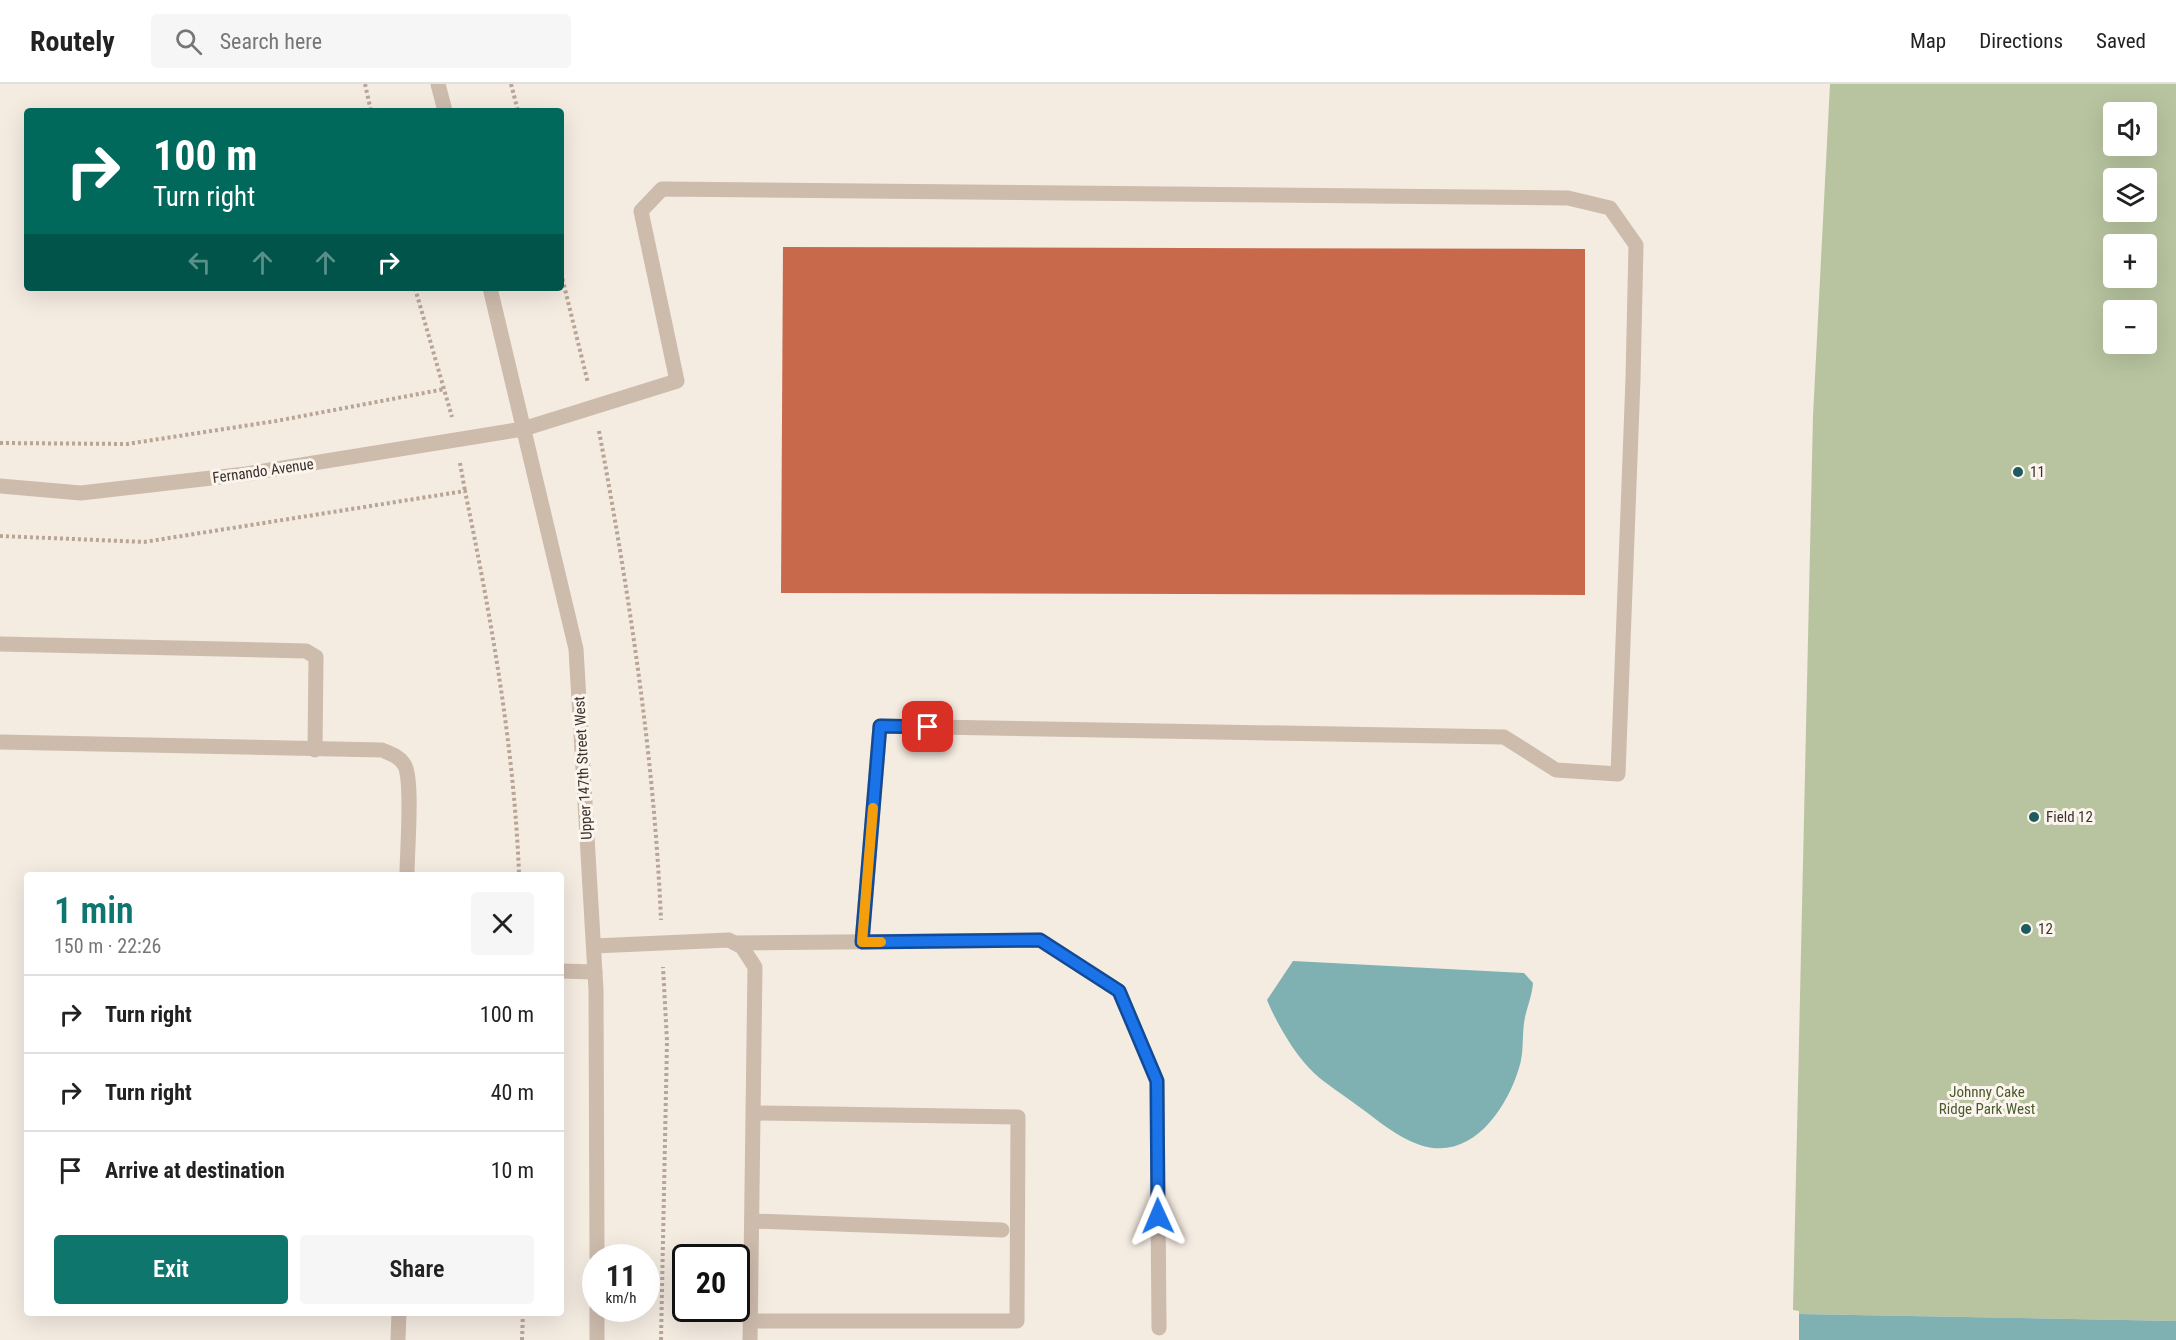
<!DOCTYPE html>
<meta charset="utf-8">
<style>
body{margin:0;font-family:"Roboto Condensed",sans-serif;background:#f6f6f6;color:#222;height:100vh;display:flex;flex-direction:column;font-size:22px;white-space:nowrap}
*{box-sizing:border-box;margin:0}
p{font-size:20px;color:#767676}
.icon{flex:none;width:33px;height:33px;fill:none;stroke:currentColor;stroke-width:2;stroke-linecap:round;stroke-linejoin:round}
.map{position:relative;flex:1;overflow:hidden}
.sheet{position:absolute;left:24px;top:788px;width:540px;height:444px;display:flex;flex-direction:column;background:#fff;border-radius:6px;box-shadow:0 6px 24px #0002}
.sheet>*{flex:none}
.hud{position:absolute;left:24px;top:24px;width:540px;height:183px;border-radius:6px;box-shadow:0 6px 24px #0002;background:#00695c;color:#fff;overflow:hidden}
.buttons{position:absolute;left:2103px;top:18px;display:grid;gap:12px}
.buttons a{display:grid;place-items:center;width:54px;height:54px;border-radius:6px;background:#fff;box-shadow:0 6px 24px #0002;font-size:30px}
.speed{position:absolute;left:582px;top:1160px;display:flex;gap:12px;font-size:30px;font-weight:700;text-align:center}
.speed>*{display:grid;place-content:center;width:78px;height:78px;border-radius:50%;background:#fff;box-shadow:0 6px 24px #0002;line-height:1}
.speed small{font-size:15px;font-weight:400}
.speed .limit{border:3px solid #111;border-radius:9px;background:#fff;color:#111}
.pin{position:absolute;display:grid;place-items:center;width:51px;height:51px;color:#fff;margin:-26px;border-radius:12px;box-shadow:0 3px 9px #0006}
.me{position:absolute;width:66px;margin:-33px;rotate:359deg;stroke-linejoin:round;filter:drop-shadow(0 0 4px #0008)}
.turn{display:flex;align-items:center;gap:21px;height:126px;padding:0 30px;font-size:27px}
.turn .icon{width:78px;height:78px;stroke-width:2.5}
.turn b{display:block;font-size:42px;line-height:51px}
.lanes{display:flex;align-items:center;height:57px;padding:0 30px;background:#0003;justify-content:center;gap:30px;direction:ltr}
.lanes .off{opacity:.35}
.round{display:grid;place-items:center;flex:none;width:63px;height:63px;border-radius:6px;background:#f6f6f6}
.overview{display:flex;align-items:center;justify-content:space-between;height:102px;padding:0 30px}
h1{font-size:36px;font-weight:600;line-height:45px;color:#0f766e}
.action{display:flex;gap:12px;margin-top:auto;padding:12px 30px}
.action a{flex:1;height:69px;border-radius:6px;background:#0f766e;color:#fff;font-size:24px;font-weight:600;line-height:69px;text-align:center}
.action a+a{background:#f6f6f6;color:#222}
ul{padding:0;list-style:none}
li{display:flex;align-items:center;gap:18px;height:78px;padding:0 30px;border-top:2px solid #e0e0e0}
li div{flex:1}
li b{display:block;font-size:22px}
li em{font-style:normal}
header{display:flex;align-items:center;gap:36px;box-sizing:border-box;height:84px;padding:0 30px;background:#fff;border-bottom:2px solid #e0e0e0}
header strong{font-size:28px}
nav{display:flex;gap:33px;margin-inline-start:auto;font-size:21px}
.search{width:420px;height:54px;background:#f6f6f6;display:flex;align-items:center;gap:15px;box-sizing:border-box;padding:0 21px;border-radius:6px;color:#767676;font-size:22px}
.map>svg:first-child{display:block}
.green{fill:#b8c4a0;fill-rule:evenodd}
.water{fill:#7fb0b2}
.building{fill:#c8694b}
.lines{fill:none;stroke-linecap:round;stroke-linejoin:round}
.path{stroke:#b9a596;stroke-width:4;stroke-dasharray:3 3;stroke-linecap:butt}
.service{stroke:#cdbbac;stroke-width:15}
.minor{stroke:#cdbbac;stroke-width:15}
.tertiary{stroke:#cdbbac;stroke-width:15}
.route-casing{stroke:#114b97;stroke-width:15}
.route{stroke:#1a73e8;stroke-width:10}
.slow{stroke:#f59e0b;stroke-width:10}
.poi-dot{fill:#1f5a5e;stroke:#fbf5ee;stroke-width:2}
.labels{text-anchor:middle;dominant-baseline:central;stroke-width:6;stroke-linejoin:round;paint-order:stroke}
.street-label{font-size:15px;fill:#3b302b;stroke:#fbf5ee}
.poi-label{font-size:15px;fill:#3b302b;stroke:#fbf5ee;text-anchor:start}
.park-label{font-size:15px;fill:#4a5a2e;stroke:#fbf5ee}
</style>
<header>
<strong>Routely</strong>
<div class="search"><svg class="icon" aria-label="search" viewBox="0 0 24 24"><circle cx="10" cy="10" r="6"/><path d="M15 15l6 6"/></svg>Search here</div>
<nav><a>Map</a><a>Directions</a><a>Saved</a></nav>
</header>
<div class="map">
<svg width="2176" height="1256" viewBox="0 0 2176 1256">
<rect width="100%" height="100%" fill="#f4ebe1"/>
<!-- green -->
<path class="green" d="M 1830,0 L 2176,0 L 2176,1237 L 1799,1230 L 1799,1227 L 1793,1226 L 1813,332 ZM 2114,28 L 2146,28 L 2146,62 L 2114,62 ZM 2114,94 L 2146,94 L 2146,128 L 2114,128 ZM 2114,160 L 2146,160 L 2146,194 L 2114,194 ZM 2114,226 L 2146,226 L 2146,260 L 2114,260 Z"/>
<!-- water -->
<g class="water">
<path d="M 1293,877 L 1524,889 L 1533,899 C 1532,913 1526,925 1524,939 C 1522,954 1524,969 1519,984 C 1506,1027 1470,1078 1420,1061 C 1398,1054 1376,1035 1358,1022 C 1344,1011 1327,1001 1314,989 C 1295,971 1277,940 1267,916 Z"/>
<path d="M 1799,1230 L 2176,1237 L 2176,1256 L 1799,1256 Z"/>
</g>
<!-- building -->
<path class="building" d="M 783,163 L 1585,165 L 1585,511 L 781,509 Z"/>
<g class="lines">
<!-- path -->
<g class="path">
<path d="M 365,0 L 371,27"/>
<path d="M 511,0 L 518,27"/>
<path d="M 561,189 L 588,299"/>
<path d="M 415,204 L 452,333"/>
<path d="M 599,347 C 629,509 654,671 661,836"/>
<path d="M 0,359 L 127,360 L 276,337 L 445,305"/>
<path d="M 460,379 L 465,407"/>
<path d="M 0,452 L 144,458 L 465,407 C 491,533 514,662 519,790"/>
<path d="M 522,1256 L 523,1228"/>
<path d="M 661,1256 L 667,957 L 663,883"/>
</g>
<!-- service -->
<g class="service">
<path d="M 523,345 L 677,297 L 641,127 L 662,105 L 1568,114 L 1610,124 L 1636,161 L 1633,295 L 1618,690 L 1556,686 L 1504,653 L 880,642 L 862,858"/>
<path d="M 0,560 L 306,567 L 316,573 L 315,666"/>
<path d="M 0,658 L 382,666 C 391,670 401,673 405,682 C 413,699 407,768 407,790"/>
<path d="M 734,859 L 1040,856 L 1119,907 L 1157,997 L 1159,1244"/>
<path d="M 594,862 L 729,856 L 742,863 L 755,883 L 750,1256"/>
<path d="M 561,887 L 595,888"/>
<path d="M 752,1137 L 1002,1146"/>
<path d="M 750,1237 L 1017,1237 L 1018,1033 L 754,1029"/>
<path d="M 398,1256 L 399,1228"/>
</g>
<!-- minor -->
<path class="minor" d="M 0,402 L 81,409 L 246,390 L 523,345"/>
<!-- tertiary -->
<g class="tertiary">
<path d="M 438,0 L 445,27"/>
<path d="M 490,204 L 576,565 L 596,906 L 597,1173"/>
<path d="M 597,1224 L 597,1256"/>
</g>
</g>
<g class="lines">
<defs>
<path id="route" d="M 928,643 L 880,642 L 862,858 L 1040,856 L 1119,907 L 1157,997 L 1158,1132"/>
</defs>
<!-- route casing -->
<use href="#route" class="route-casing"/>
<!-- route -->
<use href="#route" class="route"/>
<!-- slow -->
<path class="slow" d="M 873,724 L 862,858 L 881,858"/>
</g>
<!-- markers -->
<g class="poi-dot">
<circle cx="2018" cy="388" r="6"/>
<circle cx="2034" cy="733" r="6"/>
<circle cx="2026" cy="845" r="6"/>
</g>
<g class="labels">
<!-- street labels -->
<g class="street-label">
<text transform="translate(263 387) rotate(-8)">Fernando Avenue</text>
<text transform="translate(583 684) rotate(-93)">Upper 147th Street West</text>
</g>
<!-- poi labels -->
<g class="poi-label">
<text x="2030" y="388">11</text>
<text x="2046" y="733">Field 12</text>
<text x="2038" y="845">12</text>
</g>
<!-- park labels -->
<g class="park-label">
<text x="1987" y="1008">Johnny Cake<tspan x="1987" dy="17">Ridge Park West</tspan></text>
</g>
</g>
</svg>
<div class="buttons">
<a><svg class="icon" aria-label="sound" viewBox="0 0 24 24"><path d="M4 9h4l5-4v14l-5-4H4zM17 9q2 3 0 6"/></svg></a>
<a><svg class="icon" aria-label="layers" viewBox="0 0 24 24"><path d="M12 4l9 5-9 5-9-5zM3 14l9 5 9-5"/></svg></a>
<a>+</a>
<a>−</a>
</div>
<div class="speed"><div>11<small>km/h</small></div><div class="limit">20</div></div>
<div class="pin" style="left:928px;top:643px;background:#d93025"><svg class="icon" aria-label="arrive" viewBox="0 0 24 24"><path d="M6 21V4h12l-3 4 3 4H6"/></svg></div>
<svg class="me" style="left:1158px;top:1132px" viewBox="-20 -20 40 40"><path d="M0-17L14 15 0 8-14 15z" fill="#1a73e8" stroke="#fff" stroke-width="4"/></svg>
<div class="hud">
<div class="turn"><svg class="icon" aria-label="right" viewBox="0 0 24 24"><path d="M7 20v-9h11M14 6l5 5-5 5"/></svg><div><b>100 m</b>Turn right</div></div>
<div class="lanes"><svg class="icon off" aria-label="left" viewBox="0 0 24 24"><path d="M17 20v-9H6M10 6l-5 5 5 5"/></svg><svg class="icon off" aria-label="ahead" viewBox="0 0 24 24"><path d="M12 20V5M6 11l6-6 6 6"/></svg><svg class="icon off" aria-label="ahead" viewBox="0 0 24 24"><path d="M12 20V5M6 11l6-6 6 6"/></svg><svg class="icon" aria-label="right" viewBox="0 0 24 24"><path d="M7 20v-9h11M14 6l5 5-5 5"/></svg></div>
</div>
<section class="sheet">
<div class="overview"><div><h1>1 min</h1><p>150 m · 22:26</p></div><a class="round"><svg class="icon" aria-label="close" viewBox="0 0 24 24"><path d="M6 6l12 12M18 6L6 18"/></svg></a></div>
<ul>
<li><svg class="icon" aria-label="right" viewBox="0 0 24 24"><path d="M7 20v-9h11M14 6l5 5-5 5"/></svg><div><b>Turn right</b></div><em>100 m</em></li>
<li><svg class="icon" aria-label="right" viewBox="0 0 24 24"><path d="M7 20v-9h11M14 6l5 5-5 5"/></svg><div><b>Turn right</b></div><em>40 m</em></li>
<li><svg class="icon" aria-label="arrive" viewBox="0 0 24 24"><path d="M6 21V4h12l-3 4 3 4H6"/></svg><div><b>Arrive at destination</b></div><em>10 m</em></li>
</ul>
<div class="action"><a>Exit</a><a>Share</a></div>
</section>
</div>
